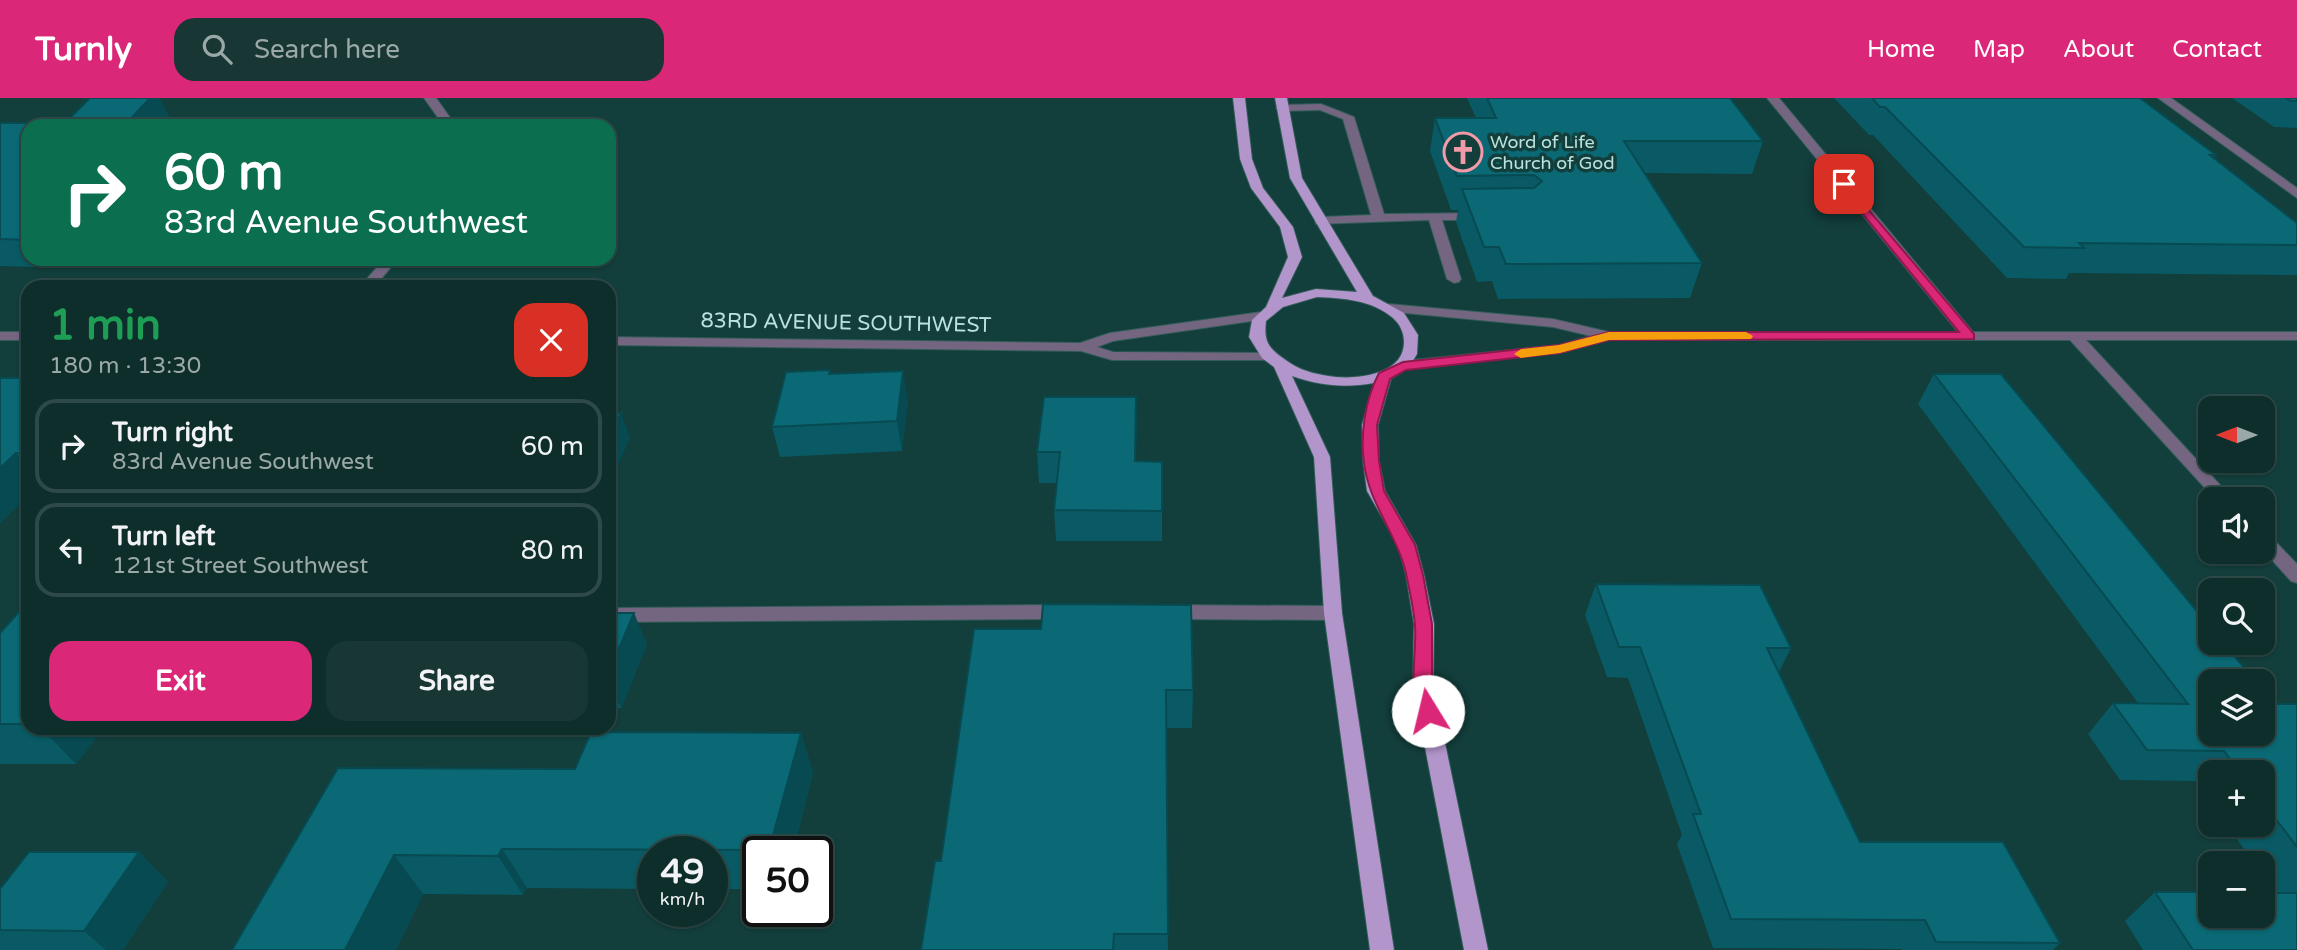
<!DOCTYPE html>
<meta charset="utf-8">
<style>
body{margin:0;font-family:"Varela Round",sans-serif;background:#173634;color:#f1f3f6;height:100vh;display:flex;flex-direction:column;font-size:26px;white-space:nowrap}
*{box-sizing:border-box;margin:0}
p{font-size:23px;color:#9ba8a9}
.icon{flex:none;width:38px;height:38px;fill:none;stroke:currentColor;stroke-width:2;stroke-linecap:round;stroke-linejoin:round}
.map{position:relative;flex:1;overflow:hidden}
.panel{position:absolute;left:21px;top:182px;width:595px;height:455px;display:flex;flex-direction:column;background:#0e2e2c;border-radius:21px;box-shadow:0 2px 5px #0004,0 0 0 2px #2e4a48}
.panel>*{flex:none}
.hud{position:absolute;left:21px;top:21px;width:595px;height:147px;border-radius:21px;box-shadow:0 2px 5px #0004,0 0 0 2px #2e4a48;background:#0b6e4f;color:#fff;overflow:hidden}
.needle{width:46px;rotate:270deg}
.tools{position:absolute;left:2198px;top:298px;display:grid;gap:14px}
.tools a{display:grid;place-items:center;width:77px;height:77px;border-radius:14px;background:#0e2e2c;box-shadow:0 2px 5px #0004,0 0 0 2px #2e4a48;font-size:35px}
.speed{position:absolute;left:637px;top:738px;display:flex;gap:14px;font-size:35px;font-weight:700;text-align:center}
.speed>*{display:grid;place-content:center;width:91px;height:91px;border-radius:50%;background:#0e2e2c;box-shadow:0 2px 5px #0004,0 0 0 2px #2e4a48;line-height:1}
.speed small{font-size:18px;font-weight:400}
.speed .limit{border:4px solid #111;border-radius:10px;background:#fff;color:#111}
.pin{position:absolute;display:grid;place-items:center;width:60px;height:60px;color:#fff;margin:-30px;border-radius:14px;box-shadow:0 4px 10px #0006}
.me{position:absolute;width:77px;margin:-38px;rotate:351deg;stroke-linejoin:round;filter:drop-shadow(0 0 5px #0008)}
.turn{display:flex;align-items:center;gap:24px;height:147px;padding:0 28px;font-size:32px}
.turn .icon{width:91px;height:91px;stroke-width:2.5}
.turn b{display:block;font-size:49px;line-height:60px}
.round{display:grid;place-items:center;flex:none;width:74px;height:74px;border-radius:21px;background:#173634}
.overview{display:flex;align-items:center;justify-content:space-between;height:119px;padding:0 28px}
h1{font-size:42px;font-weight:700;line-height:52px;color:#1e9e55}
.action{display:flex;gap:14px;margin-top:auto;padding:14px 28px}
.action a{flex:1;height:80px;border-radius:21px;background:#db2777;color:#fff;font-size:28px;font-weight:700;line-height:80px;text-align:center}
.action a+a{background:#173634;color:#f1f3f6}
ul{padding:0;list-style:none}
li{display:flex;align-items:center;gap:21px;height:94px;margin:0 14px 10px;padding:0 14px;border:4px solid #2e4a48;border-radius:21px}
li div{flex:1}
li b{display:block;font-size:26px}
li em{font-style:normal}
header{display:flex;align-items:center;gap:42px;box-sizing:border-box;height:98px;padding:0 35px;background:#db2777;color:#fff}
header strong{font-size:33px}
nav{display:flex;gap:38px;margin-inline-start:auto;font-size:24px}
.search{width:490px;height:63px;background:#173634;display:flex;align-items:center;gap:18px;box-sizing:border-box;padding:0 24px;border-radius:21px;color:#9ba8a9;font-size:26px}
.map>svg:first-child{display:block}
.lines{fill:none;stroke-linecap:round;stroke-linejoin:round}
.minor-casing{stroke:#315c58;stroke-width:2}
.major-casing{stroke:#315c58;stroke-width:2}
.minor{fill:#746681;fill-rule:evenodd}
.major{fill:#b295cb;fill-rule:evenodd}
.wall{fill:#095a64}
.shaded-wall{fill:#074a51}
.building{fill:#0a6974;stroke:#074a51;stroke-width:2}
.route{fill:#db2777;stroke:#8e194d;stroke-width:2}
.slow{fill:#f59e0b}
.labels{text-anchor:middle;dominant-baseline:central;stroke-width:7;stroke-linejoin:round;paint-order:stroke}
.far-poi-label{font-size:18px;fill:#bce2de;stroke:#123e3b;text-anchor:start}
.street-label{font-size:21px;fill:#bce2de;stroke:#123e3b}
</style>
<header>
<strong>Turnly</strong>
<div class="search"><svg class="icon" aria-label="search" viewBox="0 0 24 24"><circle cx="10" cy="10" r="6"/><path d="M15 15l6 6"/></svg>Search here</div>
<nav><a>Home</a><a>Map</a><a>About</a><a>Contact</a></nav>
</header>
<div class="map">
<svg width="2297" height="852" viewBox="0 0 2297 852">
<rect width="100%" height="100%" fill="#123e3b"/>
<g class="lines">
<defs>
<g id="minor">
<path d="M 424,0 L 436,0 L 456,28 L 444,28 Z"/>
<path d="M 1767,0 L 1779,0 L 1973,234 L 2297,234 L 2297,242 L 2086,242 L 2233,401 L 2215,401 L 2070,242 L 1609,242 L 1560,255 L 1398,271 L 1395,268 L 1403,263 L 1559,247 L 1591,238 L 1553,229 L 1384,213 L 1382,210 L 1389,206 L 1553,221 L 1609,234 L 1958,234 Z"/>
<path d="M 2158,0 L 2171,0 L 2297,90 L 2297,100 Z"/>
<path d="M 1321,6 L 1354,19 L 1384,116 L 1485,115 L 1485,121 L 1480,122 L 1442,122 L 1461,181 L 1459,184 L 1454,185 L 1447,181 L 1429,122 L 1316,126 L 1315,123 L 1321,119 L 1371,117 L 1343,21 L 1320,12 L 1282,13 L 1276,10 L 1282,7 Z"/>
<path d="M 384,161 L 398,161 L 374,189 L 360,189 Z"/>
<path d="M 1261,214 L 1266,215 L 1266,221 L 1113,243 L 1097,249 L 1113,254 L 1271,255 L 1273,258 L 1271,261 L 1266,262 L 1112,262 L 1081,253 L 609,247 L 609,239 L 1080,245 L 1110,235 Z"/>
<rect x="0" y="234" width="28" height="8"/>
<path d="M 2263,435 L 2269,437 L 2297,466 L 2297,485 L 2291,483 L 2263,452 Z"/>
<path d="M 1063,507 L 1070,509 L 1072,514 L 1070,519 L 1063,521 L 609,524 L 609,510 Z"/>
<path d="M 1168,507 L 1333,508 L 1340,510 L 1342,515 L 1340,520 L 1333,522 L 1168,521 L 1161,519 L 1159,514 L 1161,509 Z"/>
</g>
<path id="major" d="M 1233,0 L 1245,0 L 1252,61 L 1263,90 L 1293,129 L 1302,159 L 1282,200 L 1316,191 L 1357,194 L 1290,80 L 1275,0 L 1287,0 L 1302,80 L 1373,198 L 1404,215 L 1418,237 L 1417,256 L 1409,269 L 1391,281 L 1378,327 L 1379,363 L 1385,393 L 1416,447 L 1424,477 L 1434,526 L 1433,587 L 1488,852 L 1464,852 L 1413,587 L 1414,526 L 1406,477 L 1398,447 L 1367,393 L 1363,363 L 1362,327 L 1374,285 C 1345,290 1321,288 1292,278 L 1330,359 L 1342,515 L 1394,852 L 1370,852 L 1324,515 L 1314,359 L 1274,269 L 1262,260 L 1249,239 L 1252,222 L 1266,209 L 1288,159 L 1280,129 L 1251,90 L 1240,61 ZM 1317,199 C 1343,200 1372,202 1393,220 C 1400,226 1404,235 1404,244 C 1404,276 1360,281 1336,279 C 1320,277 1303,274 1290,265 C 1271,252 1263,247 1266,223 L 1283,209 Z"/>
</defs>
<!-- minor casing -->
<use href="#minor" class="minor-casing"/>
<!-- major casing -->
<use href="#major" class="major-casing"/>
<!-- minor -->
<use href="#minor" class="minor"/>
<!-- major -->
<use href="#major" class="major"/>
</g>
<!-- wall -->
<g class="wall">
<path d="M 1467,0 L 1730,0 L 1763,43 L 1752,76 L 1645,75 L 1702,165 L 1690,200 L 1498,201 L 1492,183 L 1477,184 L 1456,124 L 1458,112 L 1451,112 L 1430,53 L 1435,20 L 1476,20 Z"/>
<path d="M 1834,0 L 2140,0 L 2216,57 L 2214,60 L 2297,125 L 2297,177 L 2069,175 L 2066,181 L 2007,180 L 1873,37 L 1869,37 Z"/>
<path d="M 2232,0 L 2297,0 L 2297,30 L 2274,29 Z"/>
<path d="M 170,19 L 28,28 L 28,161 L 133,161 L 128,165 L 77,166 L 72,170 L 0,168 L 0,25 L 65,25 Z"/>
<path d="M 830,272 L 831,276 L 908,303 L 902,353 L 780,359 L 772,329 Z"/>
<path d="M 1934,276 L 2274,606 L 2297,606 L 2297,852 L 2143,852 L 2125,823 L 2155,794 L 2276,795 L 2263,777 L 2263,765 L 2254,765 L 2226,726 L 2263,726 L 2263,674 L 2210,674 L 2210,705 L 2195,683 L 2120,682 L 2088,636 L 2113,605 L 2138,605 L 1918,306 Z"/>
<path d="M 28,280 L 28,398 L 0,425 Z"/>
<path d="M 1136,299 L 1136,363 L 1162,364 L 1162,443 L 1056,443 L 1054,412 L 1057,385 L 1039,385 L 1037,354 Z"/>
<path d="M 1596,486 L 1791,550 L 1779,574 L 1860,744 L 2060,845 L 2053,852 L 1902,852 L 1902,851 L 1713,850 L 1677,746 L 1682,737 L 1628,580 L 1607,579 L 1585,517 Z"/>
<path d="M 28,504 L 28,630 L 104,630 L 76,666 L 0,666 L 0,535 Z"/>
<path d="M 609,515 L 647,546 L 621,610 L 609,610 Z"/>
<path d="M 974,531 L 1193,592 L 1192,630 L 1166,630 L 1168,852 L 921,852 L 941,763 Z"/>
<path d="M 801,635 L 813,675 L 793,754 L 758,754 L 758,791 L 712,791 L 712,754 L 653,754 L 653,791 L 527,790 L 523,797 L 423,796 L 396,852 L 338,670 L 575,671 Z"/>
<path d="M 139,754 L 168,784 L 123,852 L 0,852 L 0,791 Z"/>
</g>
<!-- shaded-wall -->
<g class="shaded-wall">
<path d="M 150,0 L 159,0 L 170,19 L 161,28 L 124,28 Z"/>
<path d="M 66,161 L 74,161 L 77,166 L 72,170 Z"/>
<path d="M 903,273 L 908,303 L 902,353 L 897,323 Z"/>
<path d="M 1136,299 L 1137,329 L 1135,394 L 1135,363 Z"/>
<path d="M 621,315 L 630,340 L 610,387 L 609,384 L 609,342 Z"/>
<path d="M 16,355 L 28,369 L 28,398 L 0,425 L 0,370 Z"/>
<path d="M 634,515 L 647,546 L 621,610 L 609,585 L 609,574 Z"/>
<path d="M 41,630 L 104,630 L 76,666 Z"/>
<path d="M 801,635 L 813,675 L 793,754 L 770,754 L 769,752 Z"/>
<path d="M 502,751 L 527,790 L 523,797 L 498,758 Z"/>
<path d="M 139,754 L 168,784 L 123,852 L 106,852 L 84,833 Z"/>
<path d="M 394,757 L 423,796 L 396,852 L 345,852 Z"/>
</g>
<!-- building -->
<g class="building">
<path d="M 90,0 L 150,0 L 124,28 L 28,28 L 28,142 L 0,141 L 0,25 L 65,25 Z"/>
<path d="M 1487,0 L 1730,0 L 1763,43 L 1624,43 L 1702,165 L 1506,166 L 1499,149 L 1484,149 L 1462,91 L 1534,90 L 1542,83 L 1534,77 L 1457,78 L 1435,20 L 1496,20 Z"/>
<path d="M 1872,0 L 2140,0 L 2216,57 L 2210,57 L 2297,125 L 2297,147 L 2079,145 L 2084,150 L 2024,149 L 1885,9 L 1880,9 Z"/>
<path d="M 2286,0 L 2297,0 L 2297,3 L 2291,3 Z"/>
<path d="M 830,272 L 829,276 L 903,273 L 897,323 L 772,329 L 786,274 Z"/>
<path d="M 1934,276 L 2001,276 L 2210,529 L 2210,544 L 2223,544 L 2255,583 L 2210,583 L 2210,635 L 2263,635 L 2263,592 L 2274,606 L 2297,606 L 2297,749 L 2263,704 L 2263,674 L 2240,674 L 2224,653 L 2147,652 L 2113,605 L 2188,606 Z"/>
<path d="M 0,280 L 28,280 L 28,355 L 16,355 L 0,370 Z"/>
<path d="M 1044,299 L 1136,299 L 1135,363 L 1162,364 L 1162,413 L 1054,412 L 1060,354 L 1037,354 Z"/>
<path d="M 609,315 L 621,315 L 609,342 Z"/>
<path d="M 1596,486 L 1760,487 L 1791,550 L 1767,550 L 1860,744 L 2003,744 L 2060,845 L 1936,844 L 1925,822 L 1731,821 L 1693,716 L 1701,716 L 1640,549 L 1619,549 Z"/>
<path d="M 28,504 L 28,626 L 0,626 L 0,535 Z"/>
<path d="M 1043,506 L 1191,507 L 1193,592 L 1166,592 L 1168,836 L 1114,836 L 1113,852 L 921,852 L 935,763 L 941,763 L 974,531 L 1041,531 Z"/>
<path d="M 609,515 L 634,515 L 609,574 Z"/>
<path d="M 591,634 L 801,635 L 769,752 L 502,751 L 498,758 L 394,757 L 345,852 L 232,852 L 338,670 L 575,671 Z"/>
<path d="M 29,754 L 139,754 L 84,833 L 0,832 L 0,791 Z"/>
<path d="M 2155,794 L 2210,794 L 2210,817 L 2263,817 L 2263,795 L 2297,795 L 2297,852 L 2193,852 Z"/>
</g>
<!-- route -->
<path class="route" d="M 1844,83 L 1974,236 L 1974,241 L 1609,242 L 1560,255 L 1406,272 L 1390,281 L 1377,327 L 1379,363 L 1384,393 L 1415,447 L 1423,477 L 1432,526 L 1432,587 L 1437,613 L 1428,621 L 1422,619 C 1407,591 1417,557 1415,528 C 1414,512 1410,495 1407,480 C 1399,438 1369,407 1364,365 C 1360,336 1365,302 1379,275 L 1403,264 L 1559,247 L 1609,234 L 1959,234 L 1840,88 L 1838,86 Z"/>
<!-- slow -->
<path class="slow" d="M 1746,234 L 1753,238 L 1751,241 L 1609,242 L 1560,255 L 1521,260 L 1514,256 L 1521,251 L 1559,247 L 1609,234 Z"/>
<!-- icons -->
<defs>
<symbol id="church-ring" viewBox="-11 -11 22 22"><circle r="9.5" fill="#123e3b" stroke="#f39aa9" stroke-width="1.5"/><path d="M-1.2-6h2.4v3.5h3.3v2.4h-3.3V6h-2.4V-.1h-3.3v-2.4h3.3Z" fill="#f39aa9"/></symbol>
</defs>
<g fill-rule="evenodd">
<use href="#church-ring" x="1441" y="32" width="44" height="44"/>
</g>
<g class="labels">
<!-- far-poi labels -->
<g class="far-poi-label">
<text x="1490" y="44">Word of Life<tspan x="1490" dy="21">Church of God</tspan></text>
</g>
<!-- street labels -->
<g class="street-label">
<text transform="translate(846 225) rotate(1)">83RD AVENUE SOUTHWEST</text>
</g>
</g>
</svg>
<div class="tools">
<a><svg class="needle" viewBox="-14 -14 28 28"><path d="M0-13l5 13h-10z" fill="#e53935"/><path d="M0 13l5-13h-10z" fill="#9ba8a9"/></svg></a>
<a><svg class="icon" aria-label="sound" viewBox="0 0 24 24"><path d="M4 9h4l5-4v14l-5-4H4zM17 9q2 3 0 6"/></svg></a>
<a><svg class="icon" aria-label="search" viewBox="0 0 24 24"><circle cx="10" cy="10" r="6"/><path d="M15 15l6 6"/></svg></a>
<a><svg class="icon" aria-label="layers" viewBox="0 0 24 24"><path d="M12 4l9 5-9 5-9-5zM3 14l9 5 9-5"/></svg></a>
<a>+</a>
<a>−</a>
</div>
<div class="speed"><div>49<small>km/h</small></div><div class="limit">50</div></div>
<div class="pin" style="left:1844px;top:86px;background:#d93025"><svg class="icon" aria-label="arrive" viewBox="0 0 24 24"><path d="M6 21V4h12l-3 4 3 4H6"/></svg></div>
<svg class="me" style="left:1428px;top:613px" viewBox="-20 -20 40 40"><circle r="19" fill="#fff"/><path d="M0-13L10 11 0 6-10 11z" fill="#db2777"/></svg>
<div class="hud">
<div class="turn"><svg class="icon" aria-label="right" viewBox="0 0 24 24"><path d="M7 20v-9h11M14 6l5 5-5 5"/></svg><div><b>60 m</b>83rd Avenue Southwest</div></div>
</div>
<section class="panel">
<div class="overview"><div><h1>1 min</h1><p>180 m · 13:30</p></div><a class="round" style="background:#d93025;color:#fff"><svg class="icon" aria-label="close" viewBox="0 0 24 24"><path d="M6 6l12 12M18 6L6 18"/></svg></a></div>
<ul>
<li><svg class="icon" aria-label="right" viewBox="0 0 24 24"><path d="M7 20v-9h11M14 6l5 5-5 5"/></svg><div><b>Turn right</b><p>83rd Avenue Southwest</p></div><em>60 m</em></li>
<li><svg class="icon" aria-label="left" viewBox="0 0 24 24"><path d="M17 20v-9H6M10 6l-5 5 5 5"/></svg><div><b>Turn left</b><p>121st Street Southwest</p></div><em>80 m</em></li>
</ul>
<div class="action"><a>Exit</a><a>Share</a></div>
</section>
</div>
